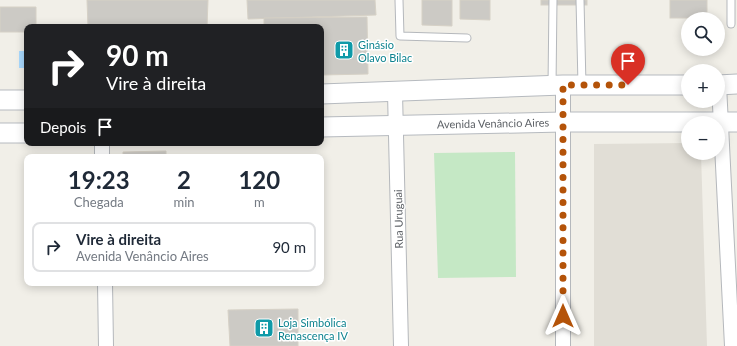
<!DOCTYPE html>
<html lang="pt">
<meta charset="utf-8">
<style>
body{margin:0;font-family:Lato,sans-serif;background:#f6f6f7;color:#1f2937;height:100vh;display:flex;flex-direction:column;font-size:15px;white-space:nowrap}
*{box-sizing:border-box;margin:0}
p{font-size:13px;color:#747a83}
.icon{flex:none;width:22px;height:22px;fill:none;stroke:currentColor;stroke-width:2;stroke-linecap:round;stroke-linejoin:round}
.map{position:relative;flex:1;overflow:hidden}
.details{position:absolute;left:24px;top:154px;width:300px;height:132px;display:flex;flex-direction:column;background:#fff;border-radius:8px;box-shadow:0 2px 10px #0003}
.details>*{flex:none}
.guide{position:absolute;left:24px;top:24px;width:300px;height:122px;border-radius:8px;box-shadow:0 2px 10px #0003;background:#202124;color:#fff;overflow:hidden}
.controls{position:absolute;left:681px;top:12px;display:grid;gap:8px}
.controls a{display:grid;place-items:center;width:44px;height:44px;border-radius:50%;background:#fff;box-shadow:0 2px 10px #0003;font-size:20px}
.pin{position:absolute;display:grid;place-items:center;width:34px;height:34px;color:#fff;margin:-41px -17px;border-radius:50% 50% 50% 0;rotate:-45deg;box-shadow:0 0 4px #0007}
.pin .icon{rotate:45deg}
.me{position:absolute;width:44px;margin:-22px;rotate:0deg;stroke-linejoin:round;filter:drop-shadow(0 0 3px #0008)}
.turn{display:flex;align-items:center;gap:14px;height:84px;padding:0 16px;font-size:18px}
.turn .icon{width:52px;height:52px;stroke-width:2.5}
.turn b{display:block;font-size:28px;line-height:34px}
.then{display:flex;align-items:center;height:38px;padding:0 16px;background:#0003;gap:8px;font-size:15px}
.eta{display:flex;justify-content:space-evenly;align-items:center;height:68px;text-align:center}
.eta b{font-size:24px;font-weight:700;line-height:28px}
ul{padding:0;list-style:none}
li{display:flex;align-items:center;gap:12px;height:50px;margin:0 8px 6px;padding:0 8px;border:2px solid #e0e1e3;border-radius:8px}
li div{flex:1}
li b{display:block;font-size:15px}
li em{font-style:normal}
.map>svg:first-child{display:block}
.education{fill:#e1ded6}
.green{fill:#c5e8c5}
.water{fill:#aadaff}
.building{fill:#cccac5;stroke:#d6d1c6}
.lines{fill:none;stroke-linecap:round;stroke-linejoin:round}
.service-casing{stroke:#b5b8bc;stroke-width:9}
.minor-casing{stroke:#b5b8bc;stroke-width:16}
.secondary-casing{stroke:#b6babf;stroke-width:21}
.service{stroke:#fff;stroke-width:7}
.minor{stroke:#fff;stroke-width:14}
.secondary{stroke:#fff;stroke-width:19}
.route{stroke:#b45309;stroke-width:7;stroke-dasharray:0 12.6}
.labels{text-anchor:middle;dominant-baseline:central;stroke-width:3;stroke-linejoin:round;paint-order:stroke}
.culture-label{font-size:11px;fill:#0d838f;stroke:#fff;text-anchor:start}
.street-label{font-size:11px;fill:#5f6368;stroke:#fff}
</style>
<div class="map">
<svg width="737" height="346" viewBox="0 0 737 346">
<rect width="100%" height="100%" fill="#f1efe8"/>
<!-- education -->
<path class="education" d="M 688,143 L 688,153 L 701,153 L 707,346 L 594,346 L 594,144 Z"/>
<!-- green -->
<path class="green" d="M 515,152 L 516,277 L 438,278 L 434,153 Z"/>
<!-- water -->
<rect class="water" x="19" y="51" width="8" height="17"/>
<!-- building -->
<g class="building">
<path d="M 87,0 L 208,0 L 207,27 L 88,27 Z"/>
<path d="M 247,0 L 375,0 L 376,15 L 248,19 Z"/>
<path d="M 422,0 L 452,0 L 452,26 L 422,25 Z"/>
<path d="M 460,0 L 490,0 L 490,20 L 460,19 Z"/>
<rect x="541" y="0" width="46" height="5"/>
<rect x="670" y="0" width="37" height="18"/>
<path d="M 0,7 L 36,7 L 36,27 L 27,27 L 27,32 L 0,32 Z"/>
<path d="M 367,17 L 368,74 L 321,75 L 321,27 L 264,27 L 264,18 Z"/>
<path d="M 166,151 L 166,157 L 123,157 L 123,152 Z"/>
<path d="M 298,309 L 298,346 L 230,346 L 228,310 Z"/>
</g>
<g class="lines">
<defs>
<g id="service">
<path d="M 399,0 L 400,36 L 467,38"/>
<path d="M 580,0 L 582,85"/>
<path d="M 731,0 L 731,24"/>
<path d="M 552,86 L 553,0"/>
</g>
<g id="minor">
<path d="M 563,85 L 563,346"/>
<path d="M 719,85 L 732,346"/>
<path d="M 395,93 L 401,346"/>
<path d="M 102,143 L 102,157"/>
<path d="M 105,283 L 106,346"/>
</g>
<g id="secondary">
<path d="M 718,85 L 737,84"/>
<path d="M 321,94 L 563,85 L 688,85"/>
<path d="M 0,100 L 27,100"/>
<path d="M 321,127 L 563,122 L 737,122"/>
<path d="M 0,133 L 27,133"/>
</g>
</defs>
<!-- service casing -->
<use href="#service" class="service-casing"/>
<!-- minor casing -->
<use href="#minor" class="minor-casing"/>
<!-- secondary casing -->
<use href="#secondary" class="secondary-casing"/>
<!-- service -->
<use href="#service" class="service"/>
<!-- minor -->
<use href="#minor" class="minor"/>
<!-- secondary -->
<use href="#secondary" class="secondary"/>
</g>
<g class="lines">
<!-- route -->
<path class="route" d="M 563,316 L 563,85 L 628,85"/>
</g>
<!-- icons -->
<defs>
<symbol id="building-square" viewBox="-11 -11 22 22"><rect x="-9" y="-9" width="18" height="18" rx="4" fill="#0f9aa8" stroke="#fff"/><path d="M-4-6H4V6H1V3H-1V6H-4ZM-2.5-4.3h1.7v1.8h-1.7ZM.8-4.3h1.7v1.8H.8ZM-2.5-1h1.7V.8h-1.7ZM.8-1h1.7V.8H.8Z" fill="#fff"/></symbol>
</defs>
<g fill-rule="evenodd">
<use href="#building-square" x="333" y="39" width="22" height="22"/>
<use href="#building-square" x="253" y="317" width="22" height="22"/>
</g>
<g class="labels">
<!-- culture labels -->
<g class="culture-label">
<text x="358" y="44">Ginásio<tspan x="358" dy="13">Olavo Bilac</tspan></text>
<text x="278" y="322">Loja Simbólica<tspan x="278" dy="13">Renascença IV</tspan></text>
</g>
<!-- street labels -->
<g class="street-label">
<text transform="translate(493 123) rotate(-1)">Avenida Venâncio Aires</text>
<text transform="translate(398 219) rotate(-91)">Rua Uruguai</text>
</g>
</g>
</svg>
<div class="controls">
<a><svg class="icon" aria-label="search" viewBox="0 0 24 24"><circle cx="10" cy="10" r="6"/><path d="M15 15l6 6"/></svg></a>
<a>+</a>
<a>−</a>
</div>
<div class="pin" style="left:628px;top:85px;background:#d93025"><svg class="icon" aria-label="arrive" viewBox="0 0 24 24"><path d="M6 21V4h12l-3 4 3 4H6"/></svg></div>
<svg class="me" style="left:563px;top:316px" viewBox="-20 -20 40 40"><path d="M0-17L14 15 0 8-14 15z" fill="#b45309" stroke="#fff" stroke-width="4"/></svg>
<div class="guide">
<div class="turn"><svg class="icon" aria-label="right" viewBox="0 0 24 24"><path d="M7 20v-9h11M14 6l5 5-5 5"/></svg><div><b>90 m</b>Vire à direita</div></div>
<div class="then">Depois<svg class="icon" aria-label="arrive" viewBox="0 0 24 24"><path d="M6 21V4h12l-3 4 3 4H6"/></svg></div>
</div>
<section class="details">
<div class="eta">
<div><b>19:23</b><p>Chegada</p></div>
<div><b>2</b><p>min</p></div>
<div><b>120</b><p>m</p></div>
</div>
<ul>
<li><svg class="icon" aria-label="right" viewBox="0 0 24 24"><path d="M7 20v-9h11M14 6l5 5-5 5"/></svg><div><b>Vire à direita</b><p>Avenida Venâncio Aires</p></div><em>90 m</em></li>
</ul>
</section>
</div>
